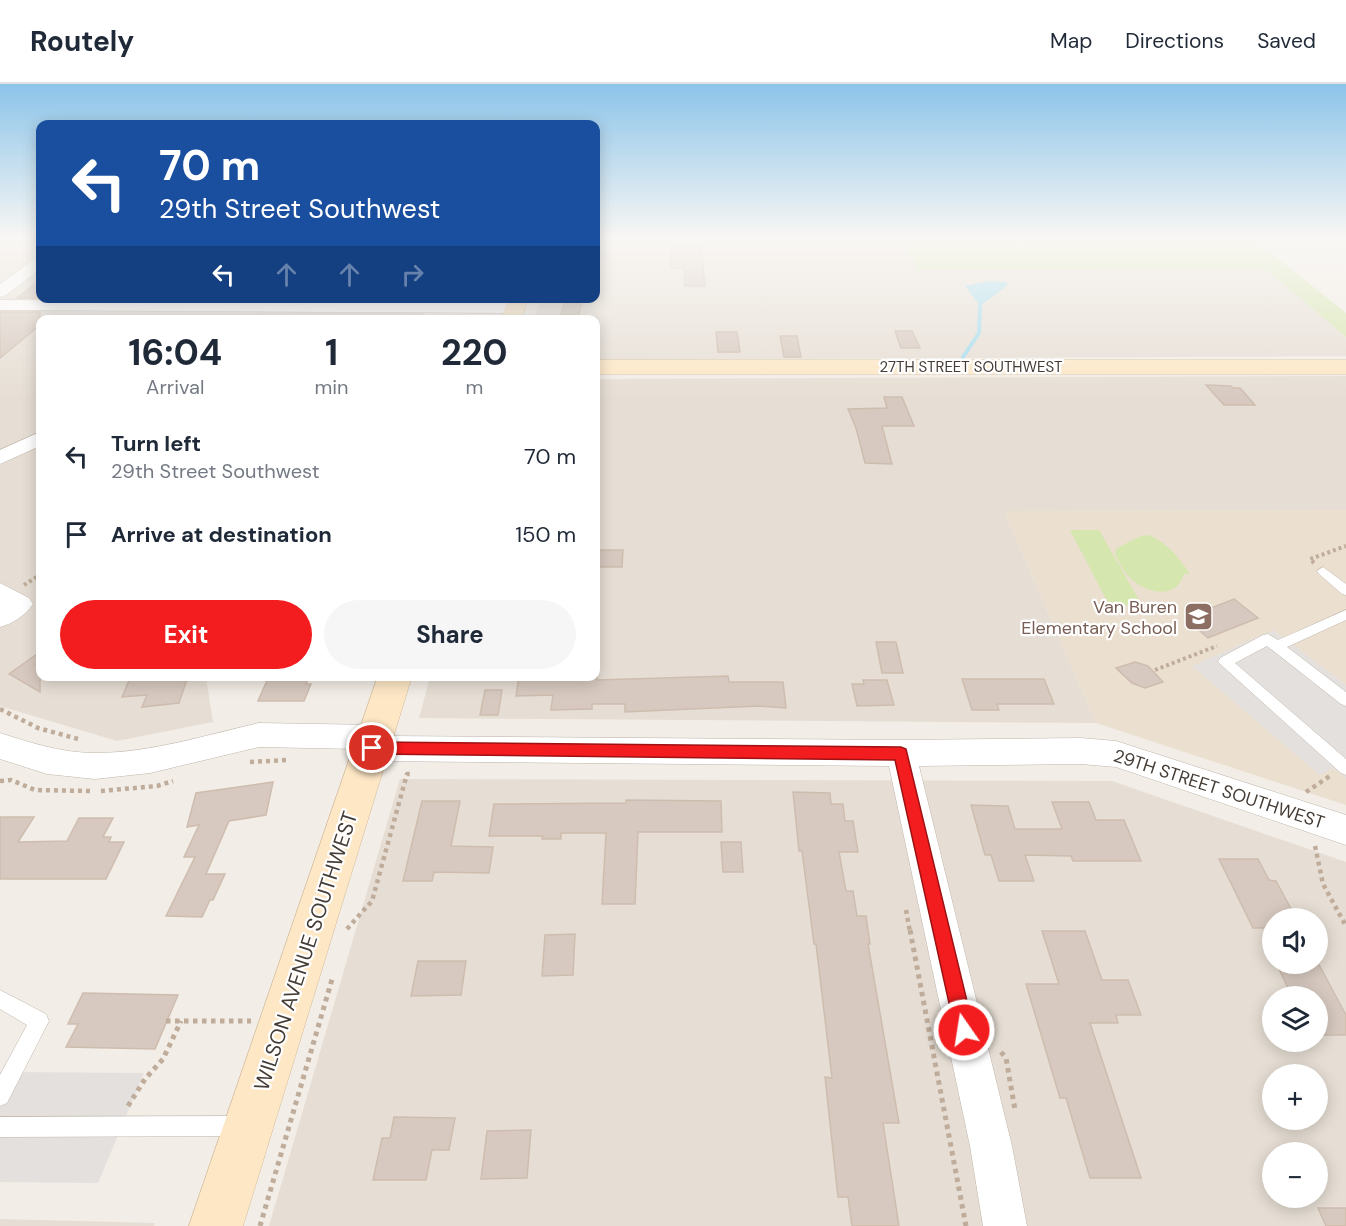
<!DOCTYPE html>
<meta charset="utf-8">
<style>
body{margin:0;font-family:"DM Sans",sans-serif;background:#f6f6f7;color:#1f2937;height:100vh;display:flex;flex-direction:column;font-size:22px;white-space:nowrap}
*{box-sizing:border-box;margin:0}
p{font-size:20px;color:#747a83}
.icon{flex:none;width:33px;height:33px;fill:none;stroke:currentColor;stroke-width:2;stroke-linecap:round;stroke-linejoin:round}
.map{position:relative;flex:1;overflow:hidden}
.drawer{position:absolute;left:36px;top:231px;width:564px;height:366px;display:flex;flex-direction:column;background:#fff;border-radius:12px;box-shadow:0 3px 15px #0003}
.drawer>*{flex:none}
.guide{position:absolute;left:36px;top:36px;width:564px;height:183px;border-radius:12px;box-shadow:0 3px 15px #0003;background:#1a4fa0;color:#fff;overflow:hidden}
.buttons{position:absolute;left:1262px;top:824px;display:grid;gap:12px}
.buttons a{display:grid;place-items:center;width:66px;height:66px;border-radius:50%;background:#fff;box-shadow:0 3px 15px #0003;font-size:30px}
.pin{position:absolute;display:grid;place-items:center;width:51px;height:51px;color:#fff;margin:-26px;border:3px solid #fff;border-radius:50%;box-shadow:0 2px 6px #0007}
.me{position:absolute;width:66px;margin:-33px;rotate:347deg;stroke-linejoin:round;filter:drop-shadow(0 0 4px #0008)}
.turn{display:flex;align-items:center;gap:21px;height:126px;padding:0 24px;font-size:27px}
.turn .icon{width:78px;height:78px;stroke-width:2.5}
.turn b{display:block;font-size:42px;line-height:51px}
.lanes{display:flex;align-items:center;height:57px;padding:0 24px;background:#0003;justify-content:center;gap:30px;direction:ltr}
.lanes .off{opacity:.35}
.eta{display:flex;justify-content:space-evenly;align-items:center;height:102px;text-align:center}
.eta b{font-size:36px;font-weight:700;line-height:42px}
.primary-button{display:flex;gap:12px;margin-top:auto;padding:12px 24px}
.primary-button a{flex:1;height:69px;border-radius:36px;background:#f31c1e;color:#fff;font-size:24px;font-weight:700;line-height:69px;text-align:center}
.primary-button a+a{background:#f6f6f7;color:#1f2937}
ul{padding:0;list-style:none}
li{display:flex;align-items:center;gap:18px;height:78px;padding:0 24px}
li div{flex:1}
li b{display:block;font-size:22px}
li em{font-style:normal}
header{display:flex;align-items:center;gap:36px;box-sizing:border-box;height:84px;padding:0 30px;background:#fff;border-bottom:2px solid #e0e1e3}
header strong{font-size:28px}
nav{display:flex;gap:33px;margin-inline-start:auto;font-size:21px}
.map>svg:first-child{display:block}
.residential{fill:#e6ded4;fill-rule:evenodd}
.education{fill:#ebdfd0}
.green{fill:#d6e6af}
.parking{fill:#e3e0de}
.water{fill:#a3dbee}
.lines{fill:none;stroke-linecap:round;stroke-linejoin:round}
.stream{stroke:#a3dbee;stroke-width:4}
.building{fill:#d7c9bf;stroke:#cebdaf;stroke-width:1.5}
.lane-casing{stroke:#c0b6ac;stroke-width:1}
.street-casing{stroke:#c0b6ac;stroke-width:1}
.secondary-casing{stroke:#d4bb99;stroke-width:1}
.path-far2{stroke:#bfac9a;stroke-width:4;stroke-dasharray:3 3;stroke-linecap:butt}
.path-far1{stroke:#bfac9a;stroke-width:4.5;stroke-dasharray:4 4;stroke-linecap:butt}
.path{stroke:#bfac9a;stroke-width:5;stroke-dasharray:4.5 4.5;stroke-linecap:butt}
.lane{fill:#fff;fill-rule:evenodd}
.street{fill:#fff;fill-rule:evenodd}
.secondary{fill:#fde7c5;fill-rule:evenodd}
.route{fill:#f31c1e;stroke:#9e1214;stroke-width:1.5}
.labels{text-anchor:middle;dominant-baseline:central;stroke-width:4.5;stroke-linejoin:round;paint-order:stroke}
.far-street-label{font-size:15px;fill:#453c35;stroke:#fff}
.education-label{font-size:18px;fill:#785e54;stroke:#fff;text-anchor:end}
.street-label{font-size:18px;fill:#453c35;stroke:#fff}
.near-street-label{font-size:21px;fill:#453c35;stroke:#fff}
</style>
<header>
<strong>Routely</strong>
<nav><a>Map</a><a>Directions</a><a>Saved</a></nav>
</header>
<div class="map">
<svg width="1346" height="1142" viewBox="0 0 1346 1142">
<rect width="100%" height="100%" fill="#f2ede6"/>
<!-- residential -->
<g class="residential">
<path d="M 0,156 L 40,156 L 40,214 L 451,215 L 449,220 L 429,219 L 421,235 L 40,236 L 40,592 L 206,593 L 213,638 L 117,657 L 0,622 Z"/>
<path d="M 596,156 L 904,156 L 919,186 L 1266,185 L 1346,253 L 1346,272 L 596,276 L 596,236 L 534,236 L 540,215 L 596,214 Z"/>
<path d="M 1346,292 L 1346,426 L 1004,427 L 1096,639 L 419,634 L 430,593 L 596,592 L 596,295 Z"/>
<path d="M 400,695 L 1112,697 L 1346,778 L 1346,1142 L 269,1142 ZM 1272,834 L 1317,834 L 1317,879 L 1272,879 ZM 1272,912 L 1317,912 L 1317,957 L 1272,957 ZM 1272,990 L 1317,990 L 1317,1035 L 1272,1035 ZM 1272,1068 L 1317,1068 L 1317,1113 L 1272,1113 Z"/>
<path d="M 0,1135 L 155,1139 L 154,1142 L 0,1142 Z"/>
</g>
<!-- education -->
<path class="education" d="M 1346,426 L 1346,721 L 1096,639 L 1004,427 Z"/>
<!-- green -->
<g class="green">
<path d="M 1255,156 L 1346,229 L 1346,253 L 1266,185 L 919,186 L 904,157 Z"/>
<path d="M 1070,446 L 1099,446 L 1142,521 L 1109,521 Z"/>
<path d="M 1149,451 C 1168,459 1179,474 1190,490 L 1184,490 C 1176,516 1147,510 1130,494 C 1123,487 1119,479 1115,469 L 1117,464 L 1141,452 Z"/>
</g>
<!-- parking -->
<g class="parking">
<path d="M 1273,546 L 1346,601 L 1346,694 L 1333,684 L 1320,691 L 1192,582 Z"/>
<path d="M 0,988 L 144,989 L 98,1099 L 0,1098 Z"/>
</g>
<!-- water -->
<path class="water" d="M 989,197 L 1006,198 L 1008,201 L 980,222 L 965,202 Z"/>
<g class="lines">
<!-- stream -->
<path class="stream" d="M 963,273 L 979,249 L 980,222"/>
</g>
<!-- building -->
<g class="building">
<path d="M 671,162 L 701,162 L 705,202 L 685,202 L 684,184 L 670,184 Z"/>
<path d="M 40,196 L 40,214 L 17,214 Z"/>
<path d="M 565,214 L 582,214 L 578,236 L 560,236 Z"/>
<path d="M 0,228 L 40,228 L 40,241 L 0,274 Z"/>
<path d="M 895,247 L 912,247 L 920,264 L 901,264 Z"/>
<path d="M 716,248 L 737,248 L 740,268 L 718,268 Z"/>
<path d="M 780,252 L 797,252 L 801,273 L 784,273 Z"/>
<path d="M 1206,301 L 1231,302 L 1233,304 L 1240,304 L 1255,321 L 1224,321 Z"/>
<path d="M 884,313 L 902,313 L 914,342 L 882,342 L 892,380 L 865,379 L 856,344 L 848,325 L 887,324 Z"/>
<path d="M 596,466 L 623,466 L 622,483 L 596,483 Z"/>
<path d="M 1234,515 L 1258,534 L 1208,554 L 1185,534 Z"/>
<path d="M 876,558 L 896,558 L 903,589 L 882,589 Z"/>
<path d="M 40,568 L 40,608 L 9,590 Z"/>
<path d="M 1135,578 L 1148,582 L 1163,598 L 1145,604 L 1132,599 L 1116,584 Z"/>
<path d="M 131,592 L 188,592 L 179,619 L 142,623 L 147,611 L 122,613 Z"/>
<path d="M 269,592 L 309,592 L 306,600 L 311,600 L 304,617 L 258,617 Z"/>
<path d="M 519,592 L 597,592 L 597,596 L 728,592 L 729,598 L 783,598 L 786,624 L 759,622 L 625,628 L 625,620 L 592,620 L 592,625 L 551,626 L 553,611 L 516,612 Z"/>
<path d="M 962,595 L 1044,595 L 1054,620 L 997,620 L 999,626 L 972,626 Z"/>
<path d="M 863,596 L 887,596 L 894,621 L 857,622 L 852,600 L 864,600 Z"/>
<path d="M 485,606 L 502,606 L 498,631 L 480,631 Z"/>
<path d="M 273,698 L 266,731 L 229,737 L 206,790 L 225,790 L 213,816 L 210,816 L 202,833 L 166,832 L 195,773 L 184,773 L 199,741 L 187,743 L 196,709 Z"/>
<path d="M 793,708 L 830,709 L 831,720 L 843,720 L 845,737 L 853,737 L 858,768 L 839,768 L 846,807 L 853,807 L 857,832 L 866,832 L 870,860 L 868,860 L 899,1039 L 883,1039 L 899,1142 L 852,1142 L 848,1113 L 838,1113 L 825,993 L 832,994 L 816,860 L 814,860 L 802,767 L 799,767 Z"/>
<path d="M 626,716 L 721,717 L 722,748 L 638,748 L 635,820 L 602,820 L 606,749 L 561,749 L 561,755 L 542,755 L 543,752 L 489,752 L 494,720 L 626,719 Z"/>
<path d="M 422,717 L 460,717 L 451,762 L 493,763 L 489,789 L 434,788 L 432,797 L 403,797 Z"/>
<path d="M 1052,718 L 1089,718 L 1096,736 L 1124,736 L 1141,777 L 1073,777 L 1071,772 L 1025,771 L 1034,797 L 999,797 L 991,771 L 985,771 L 971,721 L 1008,722 L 1015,745 L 1062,745 Z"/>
<path d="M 0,733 L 34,733 L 18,758 L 67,757 L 79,734 L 113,734 L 103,753 L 111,753 L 109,758 L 124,758 L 106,795 L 0,795 Z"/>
<path d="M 721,758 L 741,758 L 743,788 L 723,788 Z"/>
<path d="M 1219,775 L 1258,775 L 1269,796 L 1276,797 L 1296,834 L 1272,834 L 1272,844 L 1253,844 Z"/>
<path d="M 1042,847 L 1085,847 L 1102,896 L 1128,896 L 1141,931 L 1116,931 L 1118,939 L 1090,939 L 1141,1094 L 1090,1094 L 1066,1014 L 1060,1014 L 1026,900 L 1059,900 Z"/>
<path d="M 575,850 L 573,891 L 542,892 L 545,851 Z"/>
<path d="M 418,877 L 466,877 L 461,911 L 411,912 Z"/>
<path d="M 1317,877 L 1346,931 L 1346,951 L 1317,951 L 1317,912 L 1292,912 L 1276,879 L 1317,879 Z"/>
<path d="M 83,909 L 178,911 L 155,965 L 66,963 L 78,940 L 68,940 Z"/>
<path d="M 394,1033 L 455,1034 L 449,1066 L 432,1066 L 426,1096 L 373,1096 L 382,1054 L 390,1054 Z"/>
<path d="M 531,1046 L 527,1094 L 481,1095 L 487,1047 Z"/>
<path d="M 1318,1124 L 1346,1124 L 1346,1142 L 1326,1142 Z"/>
</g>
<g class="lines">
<defs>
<g id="lane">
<path d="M 1323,483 L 1346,500 L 1346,511 L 1342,510 L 1319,490 L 1317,487 Z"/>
<path d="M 1346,526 L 1346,536 L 1287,563 L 1346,608 L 1346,622 L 1341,620 L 1267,562 L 1235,579 L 1346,675 L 1346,691 L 1341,689 L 1218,578 L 1220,574 L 1263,551 L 1268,550 L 1278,556 Z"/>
<path d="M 0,906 L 46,930 L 49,937 L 7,1019 L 0,1022 L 0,991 L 27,941 L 0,925 Z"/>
<path d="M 241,1032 L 248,1035 L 251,1042 L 248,1049 L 241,1052 L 0,1053 L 0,1033 Z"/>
</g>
<g id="street">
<path d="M 40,174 L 40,185 L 6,211 L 0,213 L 0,200 L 35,175 Z"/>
<path d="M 0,216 L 515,219 L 523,224 L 515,229 L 0,226 Z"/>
<path d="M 40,348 L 40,362 L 0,380 L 0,366 Z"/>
<path d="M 0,499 L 29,514 L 33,520 C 26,531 12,540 0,543 Z"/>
<path d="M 259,639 L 375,641 L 385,644 L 389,652 L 901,656 L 1081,654 L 1116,657 L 1346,731 L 1346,761 L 1116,683 L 1081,680 L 919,682 L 1012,1062 L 1027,1142 L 983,1142 L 970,1062 L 889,682 L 372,677 L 361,673 L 358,665 L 259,663 L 150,689 L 95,695 L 47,690 L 0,675 L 0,649 C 31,659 62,669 95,669 C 150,669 206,651 259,639 Z"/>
</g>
<g id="secondary">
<path d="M 508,214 L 528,214 L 521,236 L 501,236 Z"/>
<rect x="596" y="276" width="750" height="14"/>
<path d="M 378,592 L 412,592 L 243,1142 L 189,1142 Z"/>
</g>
</defs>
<!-- lane casing -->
<use href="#lane" class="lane-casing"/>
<!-- street casing -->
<use href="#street" class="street-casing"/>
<!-- secondary casing -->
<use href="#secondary" class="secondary-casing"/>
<!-- path-far2 -->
<g class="path-far2">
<path d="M 1314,479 L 1310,475 L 1346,462"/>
<path d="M 24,501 L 40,491"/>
<path d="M 1155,586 L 1217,562"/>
</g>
<!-- path-far1 -->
<g class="path-far1">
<path d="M 0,625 L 38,644 L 78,655"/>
<path d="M 250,678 L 288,676"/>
<path d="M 0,697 L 11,696 L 35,706 L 90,707"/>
<path d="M 101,707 L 157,702 L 173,697"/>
<path d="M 1306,708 L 1330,692"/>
<path d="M 1315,762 L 1323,800 L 1346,842"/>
<path d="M 906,826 L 910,848"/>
<path d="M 347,845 L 372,817 L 407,690 L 411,690"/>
</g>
<!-- path -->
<g class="path">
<path d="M 910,846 L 966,1142"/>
<path d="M 166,937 L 251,937"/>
<path d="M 1001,968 L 1006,974 L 1015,1026"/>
<path d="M 128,1022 L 145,995 L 163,975 L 181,937"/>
<path d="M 260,1142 L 333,892"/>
</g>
<!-- lane -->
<use href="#lane" class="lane"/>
<!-- street -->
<use href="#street" class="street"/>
<!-- secondary -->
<use href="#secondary" class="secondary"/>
</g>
<!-- sky -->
<linearGradient id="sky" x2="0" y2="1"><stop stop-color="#8cc4ea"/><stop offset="0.49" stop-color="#f9f7f4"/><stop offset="1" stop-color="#f9f7f4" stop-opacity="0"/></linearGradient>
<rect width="1346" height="316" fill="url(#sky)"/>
<!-- route -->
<path class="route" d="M 372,658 L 901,663 L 906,665 L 974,946 L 971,953 L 964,955 L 958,953 L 955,946 L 895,676 L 372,670 L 366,668 L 364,664 L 366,659 Z"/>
<!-- icons -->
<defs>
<symbol id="school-square" viewBox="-11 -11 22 22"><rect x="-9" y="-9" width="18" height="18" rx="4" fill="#8d6e63" stroke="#fff"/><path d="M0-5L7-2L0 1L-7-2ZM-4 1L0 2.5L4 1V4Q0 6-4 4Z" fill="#fff"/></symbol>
</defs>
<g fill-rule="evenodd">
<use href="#school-square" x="1182" y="516" width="33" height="33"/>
</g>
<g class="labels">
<!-- far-street labels -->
<g class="far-street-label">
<text x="971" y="283">27TH STREET SOUTHWEST</text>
</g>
<!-- education labels -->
<g class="education-label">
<text x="1177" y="523">Van Buren<tspan x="1177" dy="21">Elementary School</tspan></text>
</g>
<!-- street labels -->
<g class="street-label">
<text transform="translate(1219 705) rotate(18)">29TH STREET SOUTHWEST</text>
</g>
<!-- near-street labels -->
<g class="near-street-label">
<text transform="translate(306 867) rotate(-72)">WILSON AVENUE SOUTHWEST</text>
</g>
</g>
</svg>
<div class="buttons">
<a><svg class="icon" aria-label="sound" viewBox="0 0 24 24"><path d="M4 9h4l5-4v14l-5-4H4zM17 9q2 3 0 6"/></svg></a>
<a><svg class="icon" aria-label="layers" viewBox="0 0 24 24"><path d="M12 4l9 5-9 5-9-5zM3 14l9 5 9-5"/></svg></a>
<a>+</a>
<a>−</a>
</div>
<div class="pin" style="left:372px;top:664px;background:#d93025"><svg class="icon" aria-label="arrive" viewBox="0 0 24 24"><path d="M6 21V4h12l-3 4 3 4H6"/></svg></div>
<svg class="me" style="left:964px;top:946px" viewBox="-20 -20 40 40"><circle r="17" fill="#f31c1e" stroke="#fff" stroke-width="3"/><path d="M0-11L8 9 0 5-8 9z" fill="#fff"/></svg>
<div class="guide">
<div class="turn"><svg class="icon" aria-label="left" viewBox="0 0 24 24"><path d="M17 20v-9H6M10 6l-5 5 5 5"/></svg><div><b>70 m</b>29th Street Southwest</div></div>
<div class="lanes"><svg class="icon" aria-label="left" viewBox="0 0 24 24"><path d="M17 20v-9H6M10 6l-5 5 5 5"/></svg><svg class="icon off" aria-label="ahead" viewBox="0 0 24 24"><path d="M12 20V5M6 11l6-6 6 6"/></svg><svg class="icon off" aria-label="ahead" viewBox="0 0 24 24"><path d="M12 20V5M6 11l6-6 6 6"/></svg><svg class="icon off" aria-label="right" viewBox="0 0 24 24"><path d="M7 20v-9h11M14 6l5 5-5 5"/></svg></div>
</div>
<section class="drawer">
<div class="eta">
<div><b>16:04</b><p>Arrival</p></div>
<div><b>1</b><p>min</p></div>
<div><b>220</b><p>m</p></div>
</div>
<ul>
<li><svg class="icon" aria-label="left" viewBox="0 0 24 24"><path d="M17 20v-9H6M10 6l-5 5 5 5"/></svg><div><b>Turn left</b><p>29th Street Southwest</p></div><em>70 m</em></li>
<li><svg class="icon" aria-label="arrive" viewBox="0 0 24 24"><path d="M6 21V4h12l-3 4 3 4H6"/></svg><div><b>Arrive at destination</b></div><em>150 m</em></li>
</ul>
<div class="primary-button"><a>Exit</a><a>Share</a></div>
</section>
</div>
